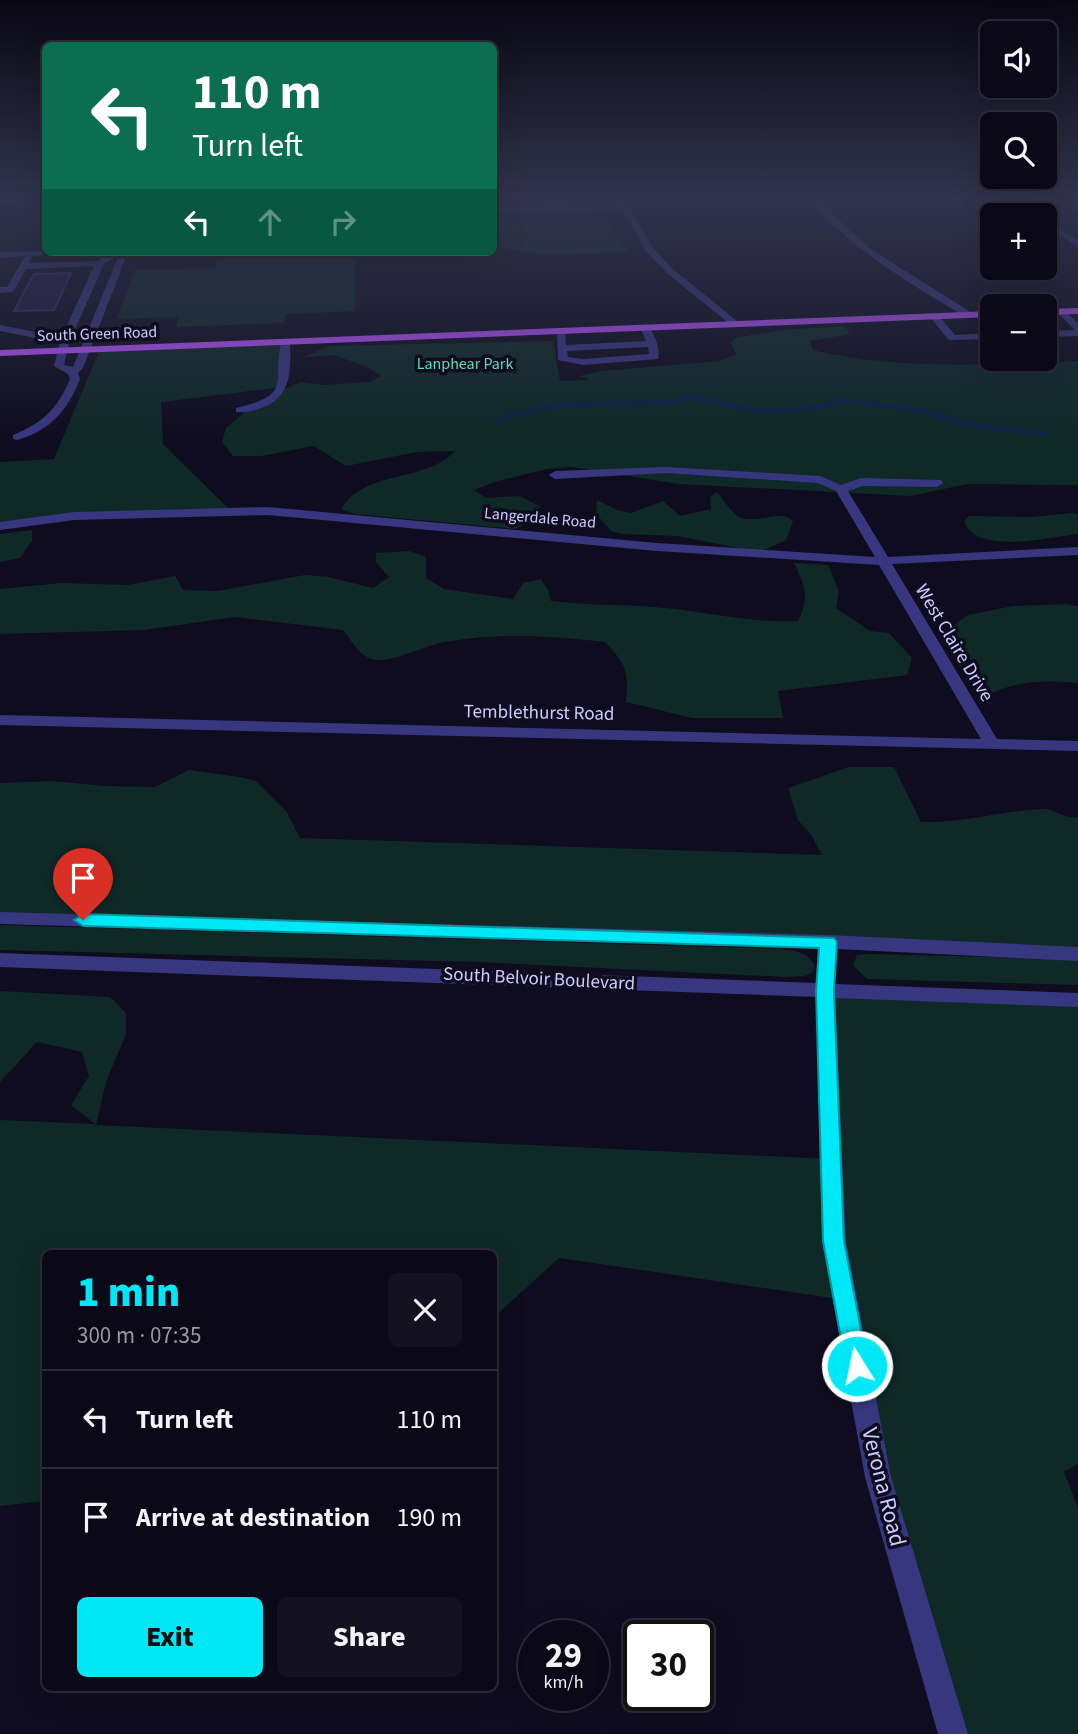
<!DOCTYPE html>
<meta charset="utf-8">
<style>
body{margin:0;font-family:"Source Sans 3",sans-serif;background:#141220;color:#f1f3f6;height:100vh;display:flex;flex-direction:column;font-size:26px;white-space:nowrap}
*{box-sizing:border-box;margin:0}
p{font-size:23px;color:#9a9aa1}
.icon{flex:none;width:38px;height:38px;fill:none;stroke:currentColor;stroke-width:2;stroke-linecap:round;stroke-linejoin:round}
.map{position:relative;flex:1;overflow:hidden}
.sheet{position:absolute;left:42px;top:1250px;width:455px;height:441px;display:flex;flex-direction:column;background:#0b0917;border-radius:10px;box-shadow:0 7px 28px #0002,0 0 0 2px #2b2a36}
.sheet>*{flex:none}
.banner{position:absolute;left:42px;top:42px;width:455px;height:214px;border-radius:10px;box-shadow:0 7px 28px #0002,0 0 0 2px #2b2a36;background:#0b6e4f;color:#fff;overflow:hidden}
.controls{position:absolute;left:980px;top:21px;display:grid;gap:14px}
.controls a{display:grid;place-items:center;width:77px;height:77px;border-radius:10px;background:#0b0917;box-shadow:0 7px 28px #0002,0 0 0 2px #2b2a36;font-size:35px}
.speed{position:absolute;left:518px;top:1620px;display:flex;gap:14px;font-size:35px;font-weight:700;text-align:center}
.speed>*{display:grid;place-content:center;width:91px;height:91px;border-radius:50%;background:#0b0917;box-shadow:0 7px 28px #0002,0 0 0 2px #2b2a36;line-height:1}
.speed small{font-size:18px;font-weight:400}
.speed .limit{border:4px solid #111;border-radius:10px;background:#fff;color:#111}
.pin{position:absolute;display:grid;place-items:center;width:60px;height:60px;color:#fff;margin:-72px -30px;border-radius:50% 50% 50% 0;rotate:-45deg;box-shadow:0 0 7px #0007}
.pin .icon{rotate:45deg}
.me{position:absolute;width:77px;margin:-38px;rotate:350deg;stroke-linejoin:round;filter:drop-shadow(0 0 5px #0008)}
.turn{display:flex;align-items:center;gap:24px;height:147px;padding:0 35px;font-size:32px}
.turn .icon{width:91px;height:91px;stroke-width:2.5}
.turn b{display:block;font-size:49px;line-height:60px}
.lanes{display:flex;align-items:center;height:66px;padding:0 35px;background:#0003;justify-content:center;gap:35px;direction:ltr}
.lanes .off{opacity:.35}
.round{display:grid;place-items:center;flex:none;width:74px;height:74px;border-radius:10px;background:#141220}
.head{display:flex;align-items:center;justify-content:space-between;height:119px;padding:0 35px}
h1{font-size:42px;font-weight:800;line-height:52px;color:#00e8f6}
.button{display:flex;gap:14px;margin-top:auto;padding:14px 35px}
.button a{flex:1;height:80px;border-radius:10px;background:#00e8f6;color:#111;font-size:28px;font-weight:800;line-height:80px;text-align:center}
.button a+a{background:#141220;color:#f1f3f6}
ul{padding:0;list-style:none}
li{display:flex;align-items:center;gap:21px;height:98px;padding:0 35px;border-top:2px solid #2b2a36}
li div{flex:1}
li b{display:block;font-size:26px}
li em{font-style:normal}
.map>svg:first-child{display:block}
.green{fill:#0f2927}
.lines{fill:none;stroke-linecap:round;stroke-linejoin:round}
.stream{stroke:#0c2444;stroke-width:5}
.building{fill:#1f1840;stroke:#342a6d;stroke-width:2}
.minor{fill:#37377f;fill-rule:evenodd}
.major{fill:#b752ff;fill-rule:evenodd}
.route{fill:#00e8f6;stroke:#0097a0;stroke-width:2}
.labels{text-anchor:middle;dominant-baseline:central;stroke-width:7;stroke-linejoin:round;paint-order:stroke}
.far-street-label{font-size:16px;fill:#cecbff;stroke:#0f0c1f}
.far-park-label{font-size:16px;fill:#57dfb7;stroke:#0f0c1f}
.street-label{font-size:19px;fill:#cecbff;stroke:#0f0c1f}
.near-street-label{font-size:23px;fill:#cecbff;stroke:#0f0c1f}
</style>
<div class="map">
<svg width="1078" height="1734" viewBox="0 0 1078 1734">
<rect width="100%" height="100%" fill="#0f0c1f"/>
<!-- green -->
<g class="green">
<path d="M 605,218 L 628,252 L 544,255 L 494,246 L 494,221 Z"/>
<path d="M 355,252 L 355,311 L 285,314 L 284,323 L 176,327 L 178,317 L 117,319 L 135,270 L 215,268 L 217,259 Z"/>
<path d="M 845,326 L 850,334 L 810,341 L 813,350 C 894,370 994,365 1078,361 L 1078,485 L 967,484 L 911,496 L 678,484 L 572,467 L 547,469 L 498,481 L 474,490 L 486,498 L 520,496 L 541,507 L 537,518 L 515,529 L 355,514 L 341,509 C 365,469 426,483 455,451 L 417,452 L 346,466 L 314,446 L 261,456 L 233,456 L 222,442 L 226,428 L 257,402 L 300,382 L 324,385 L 369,382 L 381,376 L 371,369 L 335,355 L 304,357 L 329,346 L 553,341 L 560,381 L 589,380 L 580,376 L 602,371 L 720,361 L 736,354 L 731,343 L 734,338 L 780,330 Z"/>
<path d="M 285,342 L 282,387 L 161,402 L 163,444 L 232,512 L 74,516 L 0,526 L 0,462 L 54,459 L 100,349 Z"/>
<path d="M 717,492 C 723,499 732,513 739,517 C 756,525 782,508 793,521 L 786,540 L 765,550 L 749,550 L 677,536 L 623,534 L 611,531 L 596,514 L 597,500 L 617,510 L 631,513 L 663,501 L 680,516 L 711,509 L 710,497 Z"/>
<path d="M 1073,513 L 1078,514 L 1078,534 C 1049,537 977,556 964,521 L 969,516 L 1032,517 Z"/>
<path d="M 32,530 L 32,541 L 20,558 L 0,562 L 0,534 Z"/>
<path d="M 409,551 L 426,557 L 426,578 L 444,589 L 513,599 L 523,583 L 541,579 L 548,590 L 551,601 C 592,606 634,604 675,609 C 716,614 756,623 798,621 C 810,597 805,586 794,563 L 828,565 L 839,591 L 836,608 L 870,631 L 889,633 L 912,658 L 907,675 L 778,691 L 783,718 L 692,718 L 626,702 C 629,671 626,664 605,642 C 553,636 498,632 445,642 C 422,646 401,660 378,660 C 361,660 352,641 343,630 L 235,617 L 144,630 L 0,634 L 0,589 L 62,583 L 128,585 L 175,576 L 183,590 L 217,591 L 305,575 L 329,577 L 373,588 L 389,577 L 376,562 L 376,553 Z"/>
<path d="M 1067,604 L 1078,606 L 1078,683 C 1042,680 1013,680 981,699 L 939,636 L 968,615 L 1013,606 Z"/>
<path d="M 849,767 L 894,767 L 921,822 C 962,823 1001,811 1042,809 C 1055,808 1064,820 1078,817 L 1078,954 L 0,918 L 0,783 L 52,781 L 104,786 L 155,787 L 189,770 L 239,777 L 256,781 L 286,811 L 300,838 L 822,855 L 811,835 L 798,820 L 788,788 Z"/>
<path d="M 0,925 L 778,949 C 794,950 805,951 815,965 L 813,972 L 805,976 L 787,977 L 478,962 L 0,950 Z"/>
<path d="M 869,954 L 1078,959 L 1078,985 L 867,979 L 853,965 L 857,955 Z"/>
<path d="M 0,991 L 110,997 L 126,1013 L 126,1034 L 106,1082 L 96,1125 L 831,1159 L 825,991 L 1078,1000 L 1078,1464 L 1064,1472 L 1078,1508 L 1078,1734 L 953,1734 L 845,1300 L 559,1258 L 494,1317 L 494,1253 L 46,1253 L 45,1501 L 0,1506 L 0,1120 L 95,1124 L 71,1105 L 89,1076 L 82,1052 L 37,1042 L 0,1082 Z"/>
</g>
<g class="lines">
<!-- stream -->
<path class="stream" d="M 496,422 L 515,414 L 557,405 L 666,402 L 692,397 L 756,411 L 790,411 L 836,404 L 833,401 L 853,401 L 921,411 L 976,426 L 1046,434"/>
</g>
<!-- building -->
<path class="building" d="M 71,273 L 54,310 L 14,311 L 34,274 Z"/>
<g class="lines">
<!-- minor -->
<g class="minor">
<path d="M 0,199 L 46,199 L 46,202 L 0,203 Z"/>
<path d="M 617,199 L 625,199 L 653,248 L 673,269 L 737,321 L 737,325 L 731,325 L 667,273 L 646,251 L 623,209 L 494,213 L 494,209 L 620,205 Z"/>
<path d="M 808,199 L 817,199 L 869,248 L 972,313 L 972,317 L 966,317 C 909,283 852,250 808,199 Z"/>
<path d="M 1006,199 L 1016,199 L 1037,215 L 1028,215 Z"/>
<path d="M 1045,221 L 1078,240 L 1078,247 L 1045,226 Z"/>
<path d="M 46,248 L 46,252 L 49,252 L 47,255 L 33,256 L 29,263 L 98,261 L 106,253 L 128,252 L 83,368 L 78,373 L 80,379 C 68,410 50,431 17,440 L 13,439 L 13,435 C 43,423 58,408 70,379 L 68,374 L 54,366 L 61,338 L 41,339 L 0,331 L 0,325 L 41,333 L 64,332 L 94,266 L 26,269 L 13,292 L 0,293 L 0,287 L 7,287 L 25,256 L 0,258 L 0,252 L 41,251 ZM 119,255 L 73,367 L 64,365 L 69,343 L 104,264 Z"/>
<path d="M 1058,309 L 1064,309 L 1078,323 L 1078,336 L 1045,337 L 1045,331 L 1075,330 L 1058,313 Z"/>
<path d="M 931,314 L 937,314 L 955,335 L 992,333 L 992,339 L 949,340 L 929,316 Z"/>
<path d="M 645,324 C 654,330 661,349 658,359 L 583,365 L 558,360 L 557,328 L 565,330 L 566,345 L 646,341 L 640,327 ZM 648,347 L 649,354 L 583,359 L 568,357 L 567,351 Z"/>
<path d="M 282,340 L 290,342 C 291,368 292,397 263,407 C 255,411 245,413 236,412 L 236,408 C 296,394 270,382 282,340 Z"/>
<path d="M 666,467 L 820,476 L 841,485 L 861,478 L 941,480 L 943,483 L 937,487 L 862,486 L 848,491 L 888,557 L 1078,547 L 1078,555 L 892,564 L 997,739 L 1078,741 L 1078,751 L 0,725 L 0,715 L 981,739 L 879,565 L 657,551 L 268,515 L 74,520 L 0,530 L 0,522 L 74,512 L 268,507 L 657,543 L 875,557 L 836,491 L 818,483 L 666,473 L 555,479 L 549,475 L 555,471 Z"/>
<path d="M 0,912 L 828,935 L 1078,947 L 1078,961 L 837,949 L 835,984 L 1078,993 L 1078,1007 L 835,998 L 846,1241 L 891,1477 L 968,1734 L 938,1734 L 865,1477 L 822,1241 L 816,997 L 0,967 L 0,953 L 816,983 L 818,948 L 0,924 Z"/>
</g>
<!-- major -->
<g class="major">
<path d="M 1078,308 L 1078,314 L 1045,315 L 1045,309 Z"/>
<path d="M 992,311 L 992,317 L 0,356 L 0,350 Z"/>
</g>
</g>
<!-- sky -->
<linearGradient id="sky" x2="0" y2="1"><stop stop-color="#080711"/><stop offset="0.45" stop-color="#31344d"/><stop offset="1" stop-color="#31344d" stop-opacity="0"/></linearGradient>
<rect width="1078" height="442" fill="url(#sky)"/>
<!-- route -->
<path class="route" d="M 83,914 L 834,938 L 837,942 L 834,991 L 844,1241 L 868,1366 L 865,1373 L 857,1376 L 849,1373 L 846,1366 L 823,1241 L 816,991 L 819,948 L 83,926 L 74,920 Z"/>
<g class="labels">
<!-- far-street labels -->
<g class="far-street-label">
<text transform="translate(97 334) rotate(-2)">South Green Road</text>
<text transform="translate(540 518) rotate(5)">Langerdale Road</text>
</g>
<!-- far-park labels -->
<g class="far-park-label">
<text x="465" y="364">Lanphear Park</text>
</g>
<!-- street labels -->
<g class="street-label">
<text transform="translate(954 643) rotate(59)">West Claire Drive</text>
<text transform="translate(539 713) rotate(1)">Temblethurst Road</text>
<text transform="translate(539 979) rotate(3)">South Belvoir Boulevard</text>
</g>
<!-- near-street labels -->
<g class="near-street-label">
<text transform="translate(884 1487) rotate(76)">Verona Road</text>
</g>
</g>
</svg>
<div class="controls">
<a><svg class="icon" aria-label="sound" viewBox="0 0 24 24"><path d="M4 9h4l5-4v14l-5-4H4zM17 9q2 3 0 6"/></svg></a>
<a><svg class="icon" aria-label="search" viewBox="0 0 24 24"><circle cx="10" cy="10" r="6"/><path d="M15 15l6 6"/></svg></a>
<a>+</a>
<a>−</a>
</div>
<div class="speed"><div>29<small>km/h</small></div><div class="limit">30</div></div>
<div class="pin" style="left:83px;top:920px;background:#d93025"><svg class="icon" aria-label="arrive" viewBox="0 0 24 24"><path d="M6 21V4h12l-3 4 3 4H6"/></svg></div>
<svg class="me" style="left:857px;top:1366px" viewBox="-20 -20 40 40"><circle r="17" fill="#00e8f6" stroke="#fff" stroke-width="3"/><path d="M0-11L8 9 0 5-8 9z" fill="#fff"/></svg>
<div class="banner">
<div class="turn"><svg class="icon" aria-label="left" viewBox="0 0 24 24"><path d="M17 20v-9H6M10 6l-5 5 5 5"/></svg><div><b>110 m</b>Turn left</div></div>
<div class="lanes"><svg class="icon" aria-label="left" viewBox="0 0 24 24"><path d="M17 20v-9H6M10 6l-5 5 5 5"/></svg><svg class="icon off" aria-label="ahead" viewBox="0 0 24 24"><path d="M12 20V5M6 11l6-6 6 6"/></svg><svg class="icon off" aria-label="right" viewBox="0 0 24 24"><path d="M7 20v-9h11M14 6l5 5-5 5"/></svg></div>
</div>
<section class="sheet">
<div class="head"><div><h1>1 min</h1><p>300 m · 07:35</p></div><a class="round"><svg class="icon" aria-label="close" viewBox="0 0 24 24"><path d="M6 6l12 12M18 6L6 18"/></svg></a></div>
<ul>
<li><svg class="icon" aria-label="left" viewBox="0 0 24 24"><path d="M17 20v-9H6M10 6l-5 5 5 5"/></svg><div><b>Turn left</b></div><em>110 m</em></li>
<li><svg class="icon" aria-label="arrive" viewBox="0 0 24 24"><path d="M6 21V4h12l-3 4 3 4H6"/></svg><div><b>Arrive at destination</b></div><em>190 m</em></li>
</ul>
<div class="button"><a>Exit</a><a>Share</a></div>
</section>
</div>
